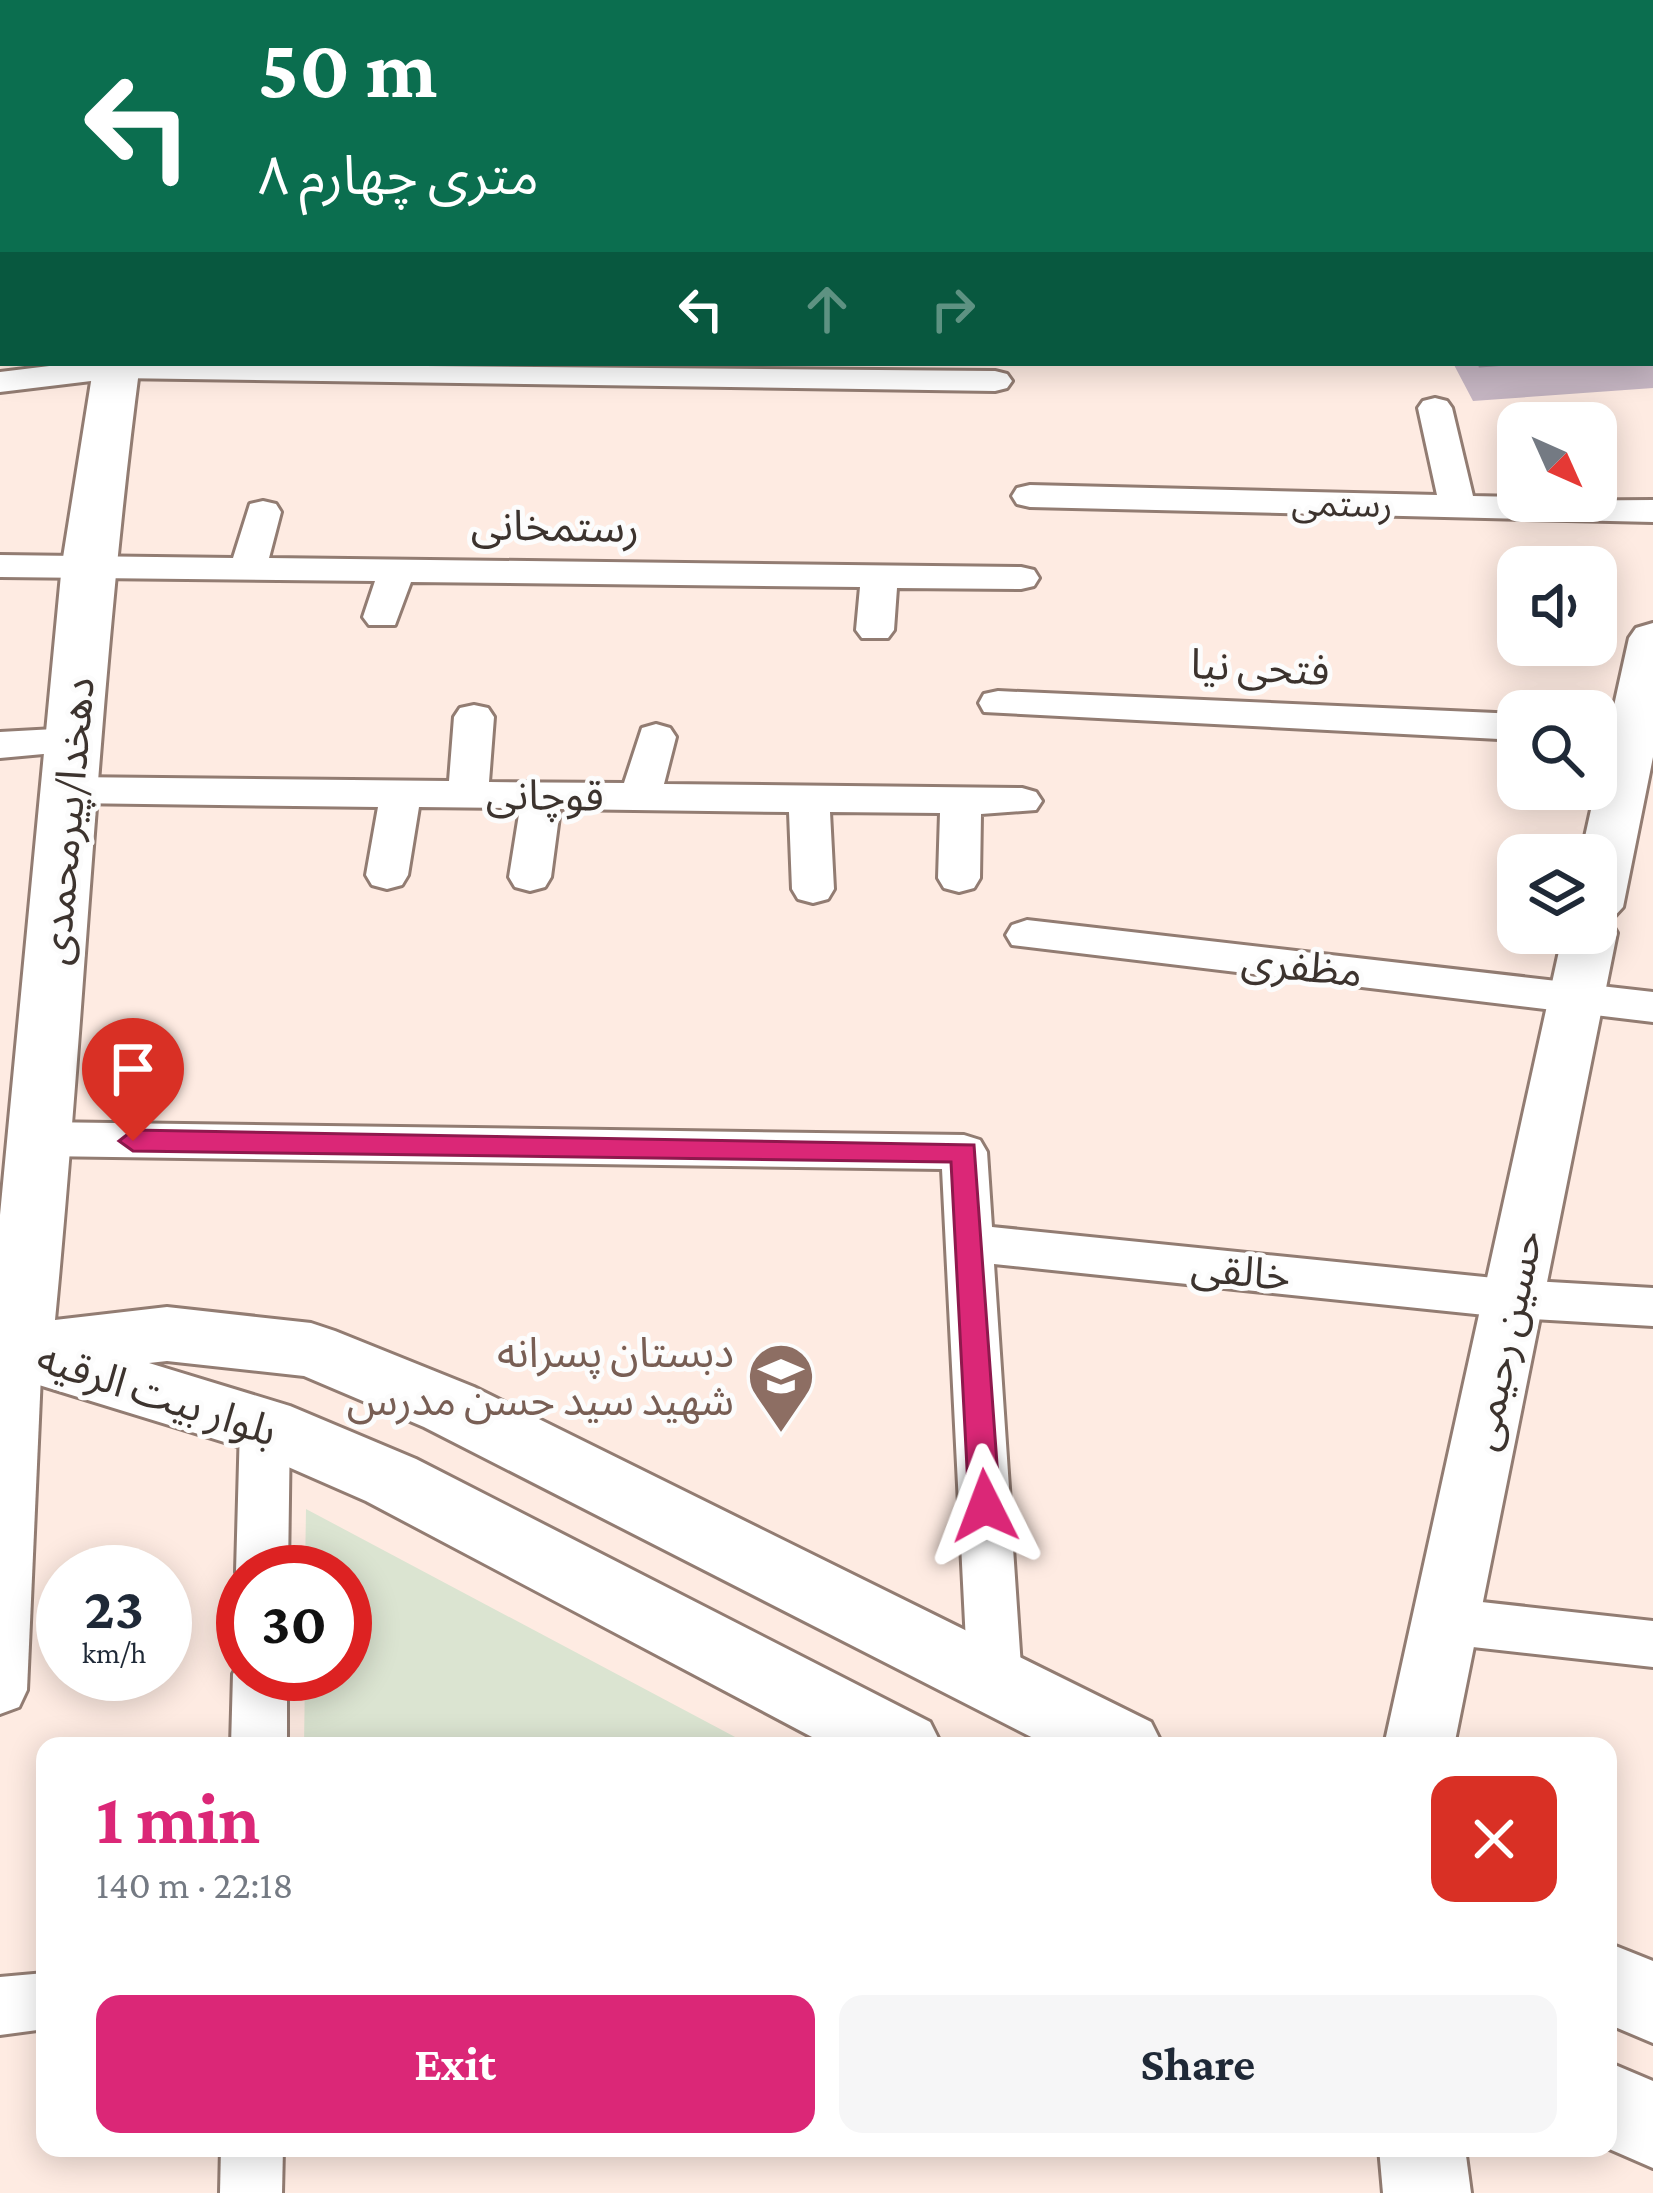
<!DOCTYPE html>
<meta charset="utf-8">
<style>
body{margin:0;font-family:"Crimson Pro","Noto Sans Arabic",serif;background:#f6f6f7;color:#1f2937;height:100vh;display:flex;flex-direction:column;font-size:45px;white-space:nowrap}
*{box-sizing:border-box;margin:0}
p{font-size:39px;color:#747a83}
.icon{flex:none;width:66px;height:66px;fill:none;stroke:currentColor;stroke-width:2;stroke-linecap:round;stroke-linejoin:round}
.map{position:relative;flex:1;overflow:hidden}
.sheet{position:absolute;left:36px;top:1737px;width:1581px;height:420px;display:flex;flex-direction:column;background:#fff;border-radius:24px;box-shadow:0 6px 30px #0003}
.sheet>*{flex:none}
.top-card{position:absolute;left:0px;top:0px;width:1653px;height:366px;box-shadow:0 6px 30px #0003;background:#0b6e4f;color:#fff;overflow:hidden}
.needle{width:78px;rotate:135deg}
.tools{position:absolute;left:1497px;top:402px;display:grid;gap:24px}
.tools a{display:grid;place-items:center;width:120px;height:120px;border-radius:24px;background:#fff;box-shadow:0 6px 30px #0003;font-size:60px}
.speed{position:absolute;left:36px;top:1545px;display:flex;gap:24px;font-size:60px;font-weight:700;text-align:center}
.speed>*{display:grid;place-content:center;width:156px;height:156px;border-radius:50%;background:#fff;box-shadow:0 6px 30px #0003;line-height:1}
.speed small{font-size:30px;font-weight:400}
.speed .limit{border:18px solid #d22;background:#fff;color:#111}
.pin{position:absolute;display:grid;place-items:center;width:102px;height:102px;color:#fff;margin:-123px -51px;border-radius:50% 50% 50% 0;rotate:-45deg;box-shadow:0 0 12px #0007}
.pin .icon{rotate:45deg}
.me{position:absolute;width:132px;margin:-66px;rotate:357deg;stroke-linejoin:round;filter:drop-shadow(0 0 9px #0008)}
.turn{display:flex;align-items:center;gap:42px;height:252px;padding:0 60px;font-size:54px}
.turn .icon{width:156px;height:156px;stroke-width:2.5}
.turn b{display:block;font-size:84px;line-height:102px}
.lanes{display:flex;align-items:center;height:114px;padding:0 60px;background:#0003;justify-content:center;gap:60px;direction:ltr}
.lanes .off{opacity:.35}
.round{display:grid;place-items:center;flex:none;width:126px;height:126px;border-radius:24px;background:#f6f6f7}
.headline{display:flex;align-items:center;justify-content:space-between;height:204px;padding:0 60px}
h1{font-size:72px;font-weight:700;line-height:90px;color:#db2777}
.action{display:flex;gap:24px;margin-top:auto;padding:24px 60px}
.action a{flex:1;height:138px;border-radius:24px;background:#db2777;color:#fff;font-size:48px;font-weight:700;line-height:138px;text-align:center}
.action a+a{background:#f6f6f7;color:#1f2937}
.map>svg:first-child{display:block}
.green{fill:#dbe4d1}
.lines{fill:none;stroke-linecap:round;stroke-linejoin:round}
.minor-casing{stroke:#927c72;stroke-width:6}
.tertiary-casing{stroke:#927c72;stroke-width:6}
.secondary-casing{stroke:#927c72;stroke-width:6}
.minor{fill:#fff;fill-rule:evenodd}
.tertiary{fill:#fff;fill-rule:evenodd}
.secondary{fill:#fff;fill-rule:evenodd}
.wall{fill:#c5b5c2}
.building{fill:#e5d2e2;stroke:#a0939e;stroke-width:3}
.route{fill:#db2777;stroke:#8e194d;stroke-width:3}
.labels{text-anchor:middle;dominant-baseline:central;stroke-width:10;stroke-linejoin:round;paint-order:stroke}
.far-street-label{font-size:36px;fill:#3c332e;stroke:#fcfcfc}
.street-label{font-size:42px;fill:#3c332e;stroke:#fcfcfc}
.education-label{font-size:42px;fill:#785e54;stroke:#fcfcfc;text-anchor:end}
</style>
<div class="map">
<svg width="1653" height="2193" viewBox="0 0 1653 2193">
<rect width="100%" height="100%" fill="#feebe2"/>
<!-- green -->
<path class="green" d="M 306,1509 L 752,1746 L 304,1746 L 305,1674 L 345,1674 L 345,1572 L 305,1572 Z"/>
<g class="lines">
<defs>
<g id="minor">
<path d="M 429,0 L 457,0 L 458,3 L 430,3 Z"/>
<rect x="605" y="0" width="28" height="3"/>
<path d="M 1091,0 L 1119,0 L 1120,3 L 1092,3 Z"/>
<path d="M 1342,0 L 1370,0 L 1371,3 L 1343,3 Z"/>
<path d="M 1592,0 L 1620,0 L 1621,3 L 1593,3 Z"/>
<rect x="1650" y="90" width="3" height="18"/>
<rect x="1650" y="281" width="3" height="20"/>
<path d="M 3,300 L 3,320 L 0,321 L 0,301 Z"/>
<path d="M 74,363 L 995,371 L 1007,374 L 1012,381 L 1007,388 L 995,391 L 116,378 L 0,392 L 0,372 Z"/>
<path d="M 1435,398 L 1447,401 L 1452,408 L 1473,496 L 1518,497 L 1518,501 L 1653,500 L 1653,522 L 1030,507 L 1017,504 L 1012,496 L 1017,488 L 1030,485 L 1437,495 L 1418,408 L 1423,401 Z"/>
<path d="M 263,501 L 276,504 L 281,512 L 269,558 L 1021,567 L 1034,570 L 1039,578 L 1034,586 L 1021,589 L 897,588 L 894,630 L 888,638 L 862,638 L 856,630 L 860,587 L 411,582 L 395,625 L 369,625 L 363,617 L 375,581 L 0,577 L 0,555 L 233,558 L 250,504 Z"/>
<path d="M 998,691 L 1518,714 L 1518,740 L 984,712 L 979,703 L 984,694 Z"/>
<path d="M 474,705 L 488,708 L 494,717 L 489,782 L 624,783 L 642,728 L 656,724 L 670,728 L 676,737 L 664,784 L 1022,788 L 1036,792 L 1042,801 L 1036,810 L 981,814 L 980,878 L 974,888 L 959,892 L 944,888 L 938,878 L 940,813 L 830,812 L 834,889 L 828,899 L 813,903 L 798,899 L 792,889 L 789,812 L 560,809 L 551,877 L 545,887 L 530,891 L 515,887 L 509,877 L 520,808 L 419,807 L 408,875 L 402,885 L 387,889 L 372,885 L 366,875 L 378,807 L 69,803 L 55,799 L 49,790 L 55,781 L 69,777 L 449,781 L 454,717 L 460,708 Z"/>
<path d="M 1596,718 L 1653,722 L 1653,748 L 1596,744 Z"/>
<path d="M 73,728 L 87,732 L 93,741 L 87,750 L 0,758 L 0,732 Z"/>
<path d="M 1027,920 L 1653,992 L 1653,1022 L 1012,945 L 1006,935 L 1012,925 Z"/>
<path d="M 41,1122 L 964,1135 L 980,1140 L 987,1152 L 992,1227 L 1514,1280 L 1653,1288 L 1653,1326 L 1514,1318 L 994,1264 L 1022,1682 L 1014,1699 L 995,1706 L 976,1699 L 968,1682 L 942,1169 L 41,1156 L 25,1151 L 18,1139 L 25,1127 Z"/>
<path d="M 18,1332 L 35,1338 L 42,1352 L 27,1690 L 19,1707 L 0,1714 L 0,1340 Z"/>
<path d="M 265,1406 L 283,1412 L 290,1426 L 288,1572 L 243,1572 L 243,1587 L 236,1572 L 240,1426 L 247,1412 Z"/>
<path d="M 1446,1598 L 1653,1621 L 1653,1667 L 1446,1644 L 1427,1637 L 1419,1621 L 1427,1605 Z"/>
<path d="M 243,1656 L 243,1674 L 287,1674 L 287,1746 L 231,1746 L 233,1674 Z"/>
<path d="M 45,1973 L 45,2029 L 0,2035 L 0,1977 Z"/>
<path d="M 221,2148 L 283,2148 L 282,2193 L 220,2193 Z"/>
</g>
<path id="tertiary" d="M 1653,623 L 1653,757 L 1623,907 L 1610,921 L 1617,933 L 1454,1746 L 1384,1746 L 1563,933 L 1596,933 L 1596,855 L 1581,855 L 1629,638 L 1636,628 Z"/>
<g id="secondary">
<path d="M 26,0 L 64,0 L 65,3 L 25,3 Z"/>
<path d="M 94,363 L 140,363 C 98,681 86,1001 55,1320 L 167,1307 L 311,1323 L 335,1331 L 474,1387 L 1151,1722 L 1163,1746 L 1049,1746 L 424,1427 L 304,1376 L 167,1361 L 149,1363 L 290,1406 L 416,1459 L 930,1722 L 942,1746 L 829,1746 L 366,1501 L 247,1449 L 0,1373 L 0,1215 L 62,564 Z"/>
<path d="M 1608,1943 L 1653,1961 L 1653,2043 L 1608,2024 Z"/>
<path d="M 1608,2062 L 1653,2081 L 1653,2168 L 1607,2148 Z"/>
<path d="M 1379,2148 L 1465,2148 L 1471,2193 L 1383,2193 Z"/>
</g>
</defs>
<!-- minor casing -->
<use href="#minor" class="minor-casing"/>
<!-- tertiary casing -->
<use href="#tertiary" class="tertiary-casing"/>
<!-- secondary casing -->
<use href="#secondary" class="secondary-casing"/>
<!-- minor -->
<use href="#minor" class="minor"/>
<!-- tertiary -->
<use href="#tertiary" class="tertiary"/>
<!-- secondary -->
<use href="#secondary" class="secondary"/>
</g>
<!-- wall -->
<path class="wall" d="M 1650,311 L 1653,315 L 1653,388 L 1473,401 L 1453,363 L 1650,363 Z"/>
<!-- building -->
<g class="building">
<path d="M 1650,311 L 1653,315 L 1653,353 L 1650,353 Z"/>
<path d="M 1479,363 L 1522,363 L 1480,366 Z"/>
</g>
<!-- route -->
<path class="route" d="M 133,1130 L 974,1145 L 1000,1506 L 996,1515 L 985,1519 L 974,1515 L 969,1506 L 951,1162 L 133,1151 L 119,1141 Z"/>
<!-- icons -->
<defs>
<symbol id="school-pin" viewBox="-11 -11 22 30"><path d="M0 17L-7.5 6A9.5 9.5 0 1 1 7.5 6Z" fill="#8d6e63" stroke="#fcfcfc"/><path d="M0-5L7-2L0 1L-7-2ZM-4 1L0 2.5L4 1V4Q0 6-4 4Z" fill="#fff"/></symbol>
</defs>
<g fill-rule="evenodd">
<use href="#school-pin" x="743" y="1338" width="76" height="104"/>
</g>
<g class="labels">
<!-- far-street labels -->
<g class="far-street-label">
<text transform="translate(1342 504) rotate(1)">رستمی</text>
</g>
<!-- street labels -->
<g class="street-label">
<text transform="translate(555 526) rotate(1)">رستمخانی</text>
<text transform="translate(1260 667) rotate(3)">فتحی نیا</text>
<text transform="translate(545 795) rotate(1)">قوچانی</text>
<text transform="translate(67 821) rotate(-85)">دهخدا/پیرمحمدی</text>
<text transform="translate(1302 966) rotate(6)">مظفری</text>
<text transform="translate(1241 1271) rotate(6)">خالقی</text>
<text transform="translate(1505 1340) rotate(-78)">حسین رحیمی</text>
<text transform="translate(157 1394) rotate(18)">بلوار بیت الرقیه</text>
</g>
<!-- education labels -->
<g class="education-label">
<text x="734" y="1352">دبستان پسرانه<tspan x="734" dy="48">شهید سید حسن مدرس</tspan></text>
</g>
</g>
</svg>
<div class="tools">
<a><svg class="needle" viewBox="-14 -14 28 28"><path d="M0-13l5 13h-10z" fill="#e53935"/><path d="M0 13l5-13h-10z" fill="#747a83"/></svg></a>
<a><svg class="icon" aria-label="sound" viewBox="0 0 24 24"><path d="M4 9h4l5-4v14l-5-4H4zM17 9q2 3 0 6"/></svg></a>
<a><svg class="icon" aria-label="search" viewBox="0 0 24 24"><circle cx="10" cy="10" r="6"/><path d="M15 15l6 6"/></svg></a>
<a><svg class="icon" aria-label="layers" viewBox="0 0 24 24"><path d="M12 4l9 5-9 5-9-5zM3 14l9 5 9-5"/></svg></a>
</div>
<div class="speed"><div>23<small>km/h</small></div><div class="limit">30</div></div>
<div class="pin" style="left:133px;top:1141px;background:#d93025"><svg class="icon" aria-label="arrive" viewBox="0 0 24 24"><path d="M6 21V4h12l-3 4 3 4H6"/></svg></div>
<svg class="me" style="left:985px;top:1506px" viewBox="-20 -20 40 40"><path d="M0-17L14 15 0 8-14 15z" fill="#db2777" stroke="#fff" stroke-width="4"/></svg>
<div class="top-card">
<div class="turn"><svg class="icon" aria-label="left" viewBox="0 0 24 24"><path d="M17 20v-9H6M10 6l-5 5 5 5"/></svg><div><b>50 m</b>۸ متری چهارم</div></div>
<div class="lanes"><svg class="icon" aria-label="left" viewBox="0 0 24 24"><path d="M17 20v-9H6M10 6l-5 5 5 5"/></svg><svg class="icon off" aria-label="ahead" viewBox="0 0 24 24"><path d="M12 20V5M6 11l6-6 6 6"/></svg><svg class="icon off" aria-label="right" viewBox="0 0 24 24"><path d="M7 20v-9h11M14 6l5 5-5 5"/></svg></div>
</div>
<section class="sheet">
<div class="headline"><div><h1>1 min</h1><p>140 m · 22:18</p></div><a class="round" style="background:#d93025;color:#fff"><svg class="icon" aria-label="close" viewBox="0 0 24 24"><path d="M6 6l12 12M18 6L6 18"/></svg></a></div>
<div class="action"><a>Exit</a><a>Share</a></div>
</section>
</div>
